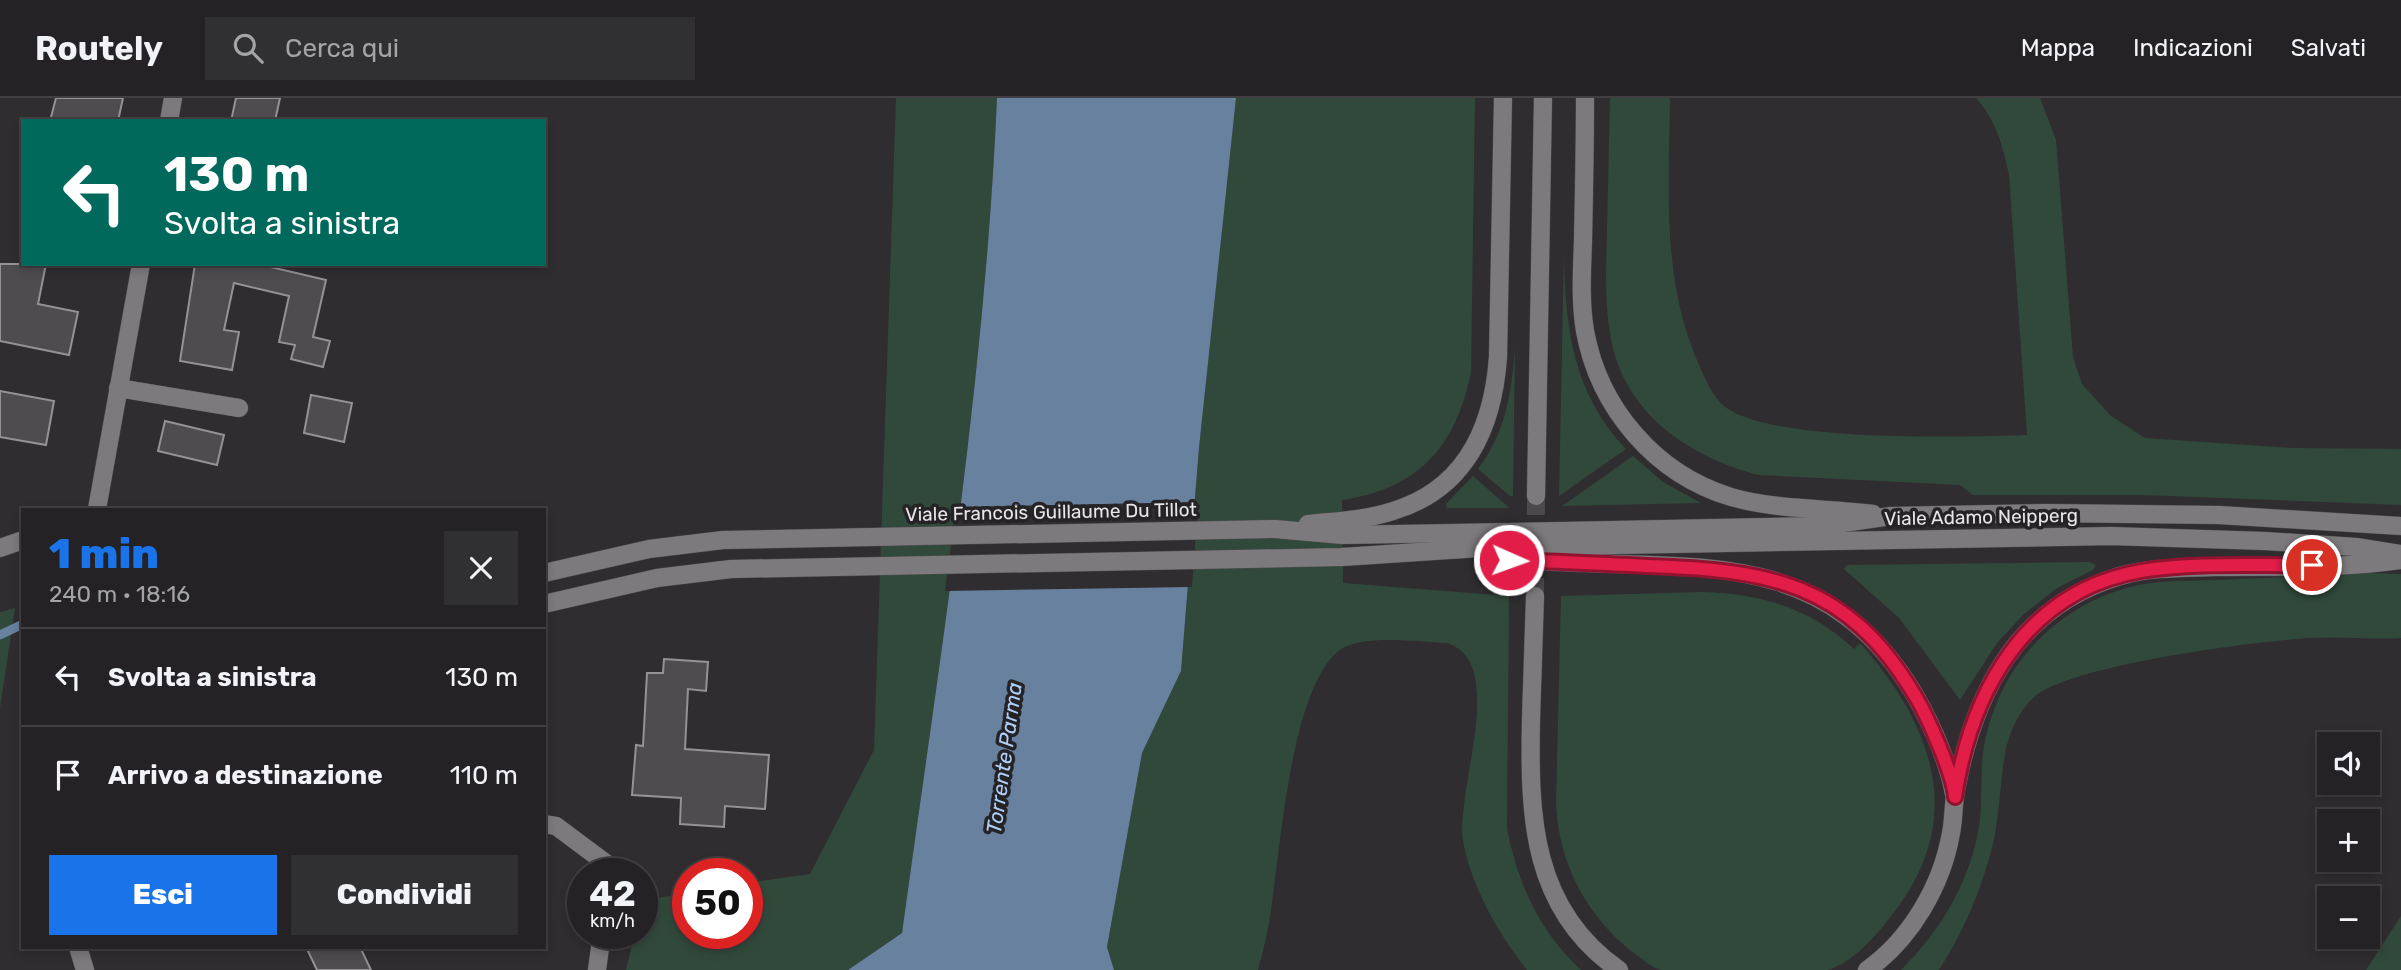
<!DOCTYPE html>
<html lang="it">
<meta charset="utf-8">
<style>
body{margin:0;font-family:Rubik,sans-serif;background:#302f31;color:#f1f3f6;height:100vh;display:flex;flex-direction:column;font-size:26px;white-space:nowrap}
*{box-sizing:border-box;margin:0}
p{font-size:23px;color:#a3a4a6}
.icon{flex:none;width:38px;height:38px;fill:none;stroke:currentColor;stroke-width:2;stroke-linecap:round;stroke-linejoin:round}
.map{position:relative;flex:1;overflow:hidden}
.sheet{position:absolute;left:21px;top:410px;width:525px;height:441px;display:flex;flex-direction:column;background:#242224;border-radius:0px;box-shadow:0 4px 10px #0003,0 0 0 2px #413f41}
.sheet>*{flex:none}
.banner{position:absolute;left:21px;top:21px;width:525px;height:147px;border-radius:0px;box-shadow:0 4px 10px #0003,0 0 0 2px #413f41;background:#00695c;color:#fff;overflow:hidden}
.buttons{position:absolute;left:2317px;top:634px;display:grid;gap:14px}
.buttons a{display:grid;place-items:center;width:63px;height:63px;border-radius:0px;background:#242224;box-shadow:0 4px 10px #0003,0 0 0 2px #413f41;font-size:35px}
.speed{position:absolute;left:567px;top:760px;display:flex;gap:14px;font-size:35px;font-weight:700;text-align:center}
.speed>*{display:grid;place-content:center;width:91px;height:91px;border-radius:50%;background:#242224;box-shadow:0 4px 10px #0003,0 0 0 2px #413f41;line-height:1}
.speed small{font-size:18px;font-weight:400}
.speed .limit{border:10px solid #d22;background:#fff;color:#111}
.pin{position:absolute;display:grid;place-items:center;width:60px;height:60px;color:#fff;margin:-30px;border:4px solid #fff;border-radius:50%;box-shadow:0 2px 7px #0007}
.me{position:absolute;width:77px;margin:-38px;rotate:92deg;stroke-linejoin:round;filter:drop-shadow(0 0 5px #0008)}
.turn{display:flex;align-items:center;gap:24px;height:147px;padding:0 28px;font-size:32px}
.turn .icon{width:91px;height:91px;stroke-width:2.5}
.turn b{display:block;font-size:49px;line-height:60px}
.round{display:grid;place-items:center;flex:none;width:74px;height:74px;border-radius:0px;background:#302f31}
.summary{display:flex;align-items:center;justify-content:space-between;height:119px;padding:0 28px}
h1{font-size:42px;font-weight:800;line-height:52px;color:#1a73e8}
.button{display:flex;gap:14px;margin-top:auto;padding:14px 28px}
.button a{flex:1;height:80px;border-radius:0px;background:#1a73e8;color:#fff;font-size:28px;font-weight:800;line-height:80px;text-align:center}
.button a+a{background:#302f31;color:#f1f3f6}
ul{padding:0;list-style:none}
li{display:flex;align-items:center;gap:21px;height:98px;padding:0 28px;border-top:2px solid #413f41}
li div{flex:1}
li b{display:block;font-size:26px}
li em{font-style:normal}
header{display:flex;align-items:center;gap:42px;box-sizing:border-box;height:98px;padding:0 35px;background:#242224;border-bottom:2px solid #413f41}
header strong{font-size:33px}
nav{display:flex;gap:38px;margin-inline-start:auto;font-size:24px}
.search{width:490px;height:63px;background:#302f31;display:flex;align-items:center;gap:18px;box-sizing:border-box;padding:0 24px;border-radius:0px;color:#a3a4a6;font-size:26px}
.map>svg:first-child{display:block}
.green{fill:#31493b}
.water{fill:#68819f}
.pier{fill:#302d30}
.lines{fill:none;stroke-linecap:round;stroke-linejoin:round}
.stream{stroke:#68819f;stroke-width:9}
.building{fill:#4f4c4f;stroke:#959296;stroke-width:2}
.secondary-tunnel{stroke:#4b494c;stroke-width:18;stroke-dasharray:18 9;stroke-linecap:butt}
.street-casing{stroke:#4e4b4e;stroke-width:19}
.secondary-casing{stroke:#4e4b4e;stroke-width:19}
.street{stroke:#7d7a7d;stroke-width:18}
.secondary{stroke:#7d7a7d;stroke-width:18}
.secondary-bridge-casing{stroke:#4e4b4e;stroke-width:19;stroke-linecap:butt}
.secondary-bridge{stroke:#7d7a7d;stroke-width:18}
.route-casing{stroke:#92132f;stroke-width:18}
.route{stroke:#e11d48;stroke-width:12}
.labels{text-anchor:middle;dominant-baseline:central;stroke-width:7;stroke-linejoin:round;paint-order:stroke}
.street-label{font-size:19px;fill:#e7e6e8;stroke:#262326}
.water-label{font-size:21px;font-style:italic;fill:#afd1f9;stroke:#262326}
</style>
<header>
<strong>Routely</strong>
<div class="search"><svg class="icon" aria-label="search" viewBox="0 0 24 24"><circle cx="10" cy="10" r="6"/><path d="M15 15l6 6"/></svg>Cerca qui</div>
<nav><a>Mappa</a><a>Indicazioni</a><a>Salvati</a></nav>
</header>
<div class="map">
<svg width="2401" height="872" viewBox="0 0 2401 872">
<rect width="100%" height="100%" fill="#302d30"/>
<!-- green -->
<g class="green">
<path d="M 896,0 L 997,0 C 985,280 940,558 902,835 L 848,872 L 626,872 L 635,835 L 642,835 L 643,802 L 688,795 L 688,835 L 747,835 L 747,785 L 810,776 L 874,652 Z"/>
<path d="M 1236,0 L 1475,0 L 1471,274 C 1456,349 1418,391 1342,402 L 1343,485 L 1509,498 L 1507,731 C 1519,788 1539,833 1581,872 L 1527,872 C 1499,837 1471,788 1463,743 C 1455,693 1509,564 1447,545 C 1420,544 1364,536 1341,551 C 1289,588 1280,762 1269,825 C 1266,841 1262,857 1258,872 L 1114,872 L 1107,849 L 1142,655 L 1181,573 L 1199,350 Z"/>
<path d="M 1610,0 L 1670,0 C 1669,91 1661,181 1699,267 C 1705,280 1712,298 1724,308 C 1769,345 1964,339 2027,337 L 2009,77 C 2003,48 1996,22 1976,0 L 2040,0 L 2056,42 L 2073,259 L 2082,286 L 2111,318 L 2145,340 L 2293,350 L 2401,351 L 2401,407 L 2143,397 L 1973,397 L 1960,387 L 1758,377 C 1694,360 1630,320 1613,250 C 1604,212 1606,172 1607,133 C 1608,89 1609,44 1610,0 Z"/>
<path d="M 1564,156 C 1565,229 1573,296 1626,351 L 1559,398 Z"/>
<path d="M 1515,248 L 1513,398 L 1510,398 L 1478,371 C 1506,334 1512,293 1515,248 Z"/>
<path d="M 1633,358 L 1663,384 L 1701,405 L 1562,408 Z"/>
<path d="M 1473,378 L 1507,408 L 1510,410 L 1447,410 L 1446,406 Z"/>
<path d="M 2090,464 L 2096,467 L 2093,472 L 2057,490 L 2024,516 L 1997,545 L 1960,602 L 1899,520 L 1844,471 L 1847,467 Z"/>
<path d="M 2367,475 L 2401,476 L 2401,540 C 2371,542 2341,538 2311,540 C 2258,543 2068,567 2033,600 C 2019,613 2010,633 2006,651 C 2000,682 2000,715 1993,746 C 1982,790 1964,833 1939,872 L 1901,872 C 1939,834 1967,789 1978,735 C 1983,709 1980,682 1983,655 C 1995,571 2055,506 2138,487 C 2164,482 2192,483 2218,482 C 2268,480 2317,478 2367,475 Z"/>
<path d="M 1703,494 C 1762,496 1810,510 1854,551 L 1860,545 C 1936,631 1968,725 1888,822 C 1874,840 1851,866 1827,872 C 1808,872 1774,872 1753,872 C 1724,872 1691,872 1662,872 C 1653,871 1643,861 1635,856 C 1587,819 1559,767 1556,706 L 1561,498 Z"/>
<path d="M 15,510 L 0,610 L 0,514 Z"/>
<path d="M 2401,818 L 2401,872 L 2366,872 Z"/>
</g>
<!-- water -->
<path class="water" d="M 997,0 L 1236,0 L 1199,350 L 1181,573 L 1142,655 L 1107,849 L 1114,872 L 848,872 L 902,835 C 940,558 985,280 997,0 Z"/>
<!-- pier -->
<path class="pier" d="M 1198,404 L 1192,489 L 945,493 L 956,409 Z"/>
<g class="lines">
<!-- stream -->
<path class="stream" d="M 0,537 L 23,526"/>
</g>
<!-- building -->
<g class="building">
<path d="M 56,0 L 123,0 L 118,23 L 50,23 Z"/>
<path d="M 236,0 L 280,0 L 275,23 L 231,23 Z"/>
<path d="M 0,166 L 46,166 L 38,206 L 78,214 L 69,257 L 0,243 Z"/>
<path d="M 195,166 L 258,166 L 326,182 L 313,239 L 330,243 L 323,269 L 291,261 L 295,247 L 279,244 L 289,198 L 234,185 L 224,232 L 239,234 L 232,272 L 180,263 Z"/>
<path d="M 0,293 L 54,303 L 46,347 L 0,339 Z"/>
<path d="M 311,297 L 352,305 L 344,344 L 304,335 Z"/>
<path d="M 165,323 L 224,337 L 217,367 L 158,353 Z"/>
<path d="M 664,561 L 708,564 L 706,593 L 688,591 L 685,651 L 769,657 L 765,711 L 725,708 L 724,729 L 680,726 L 681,700 L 632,697 L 636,647 L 643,648 L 647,575 L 663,575 Z"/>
<path d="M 306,849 L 360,849 L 371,872 L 317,872 Z"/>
</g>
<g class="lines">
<!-- secondary-tunnel -->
<path class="secondary-tunnel" d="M 1535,498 L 1536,398"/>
<defs>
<g id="street">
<path d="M 118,290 L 239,310"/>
<path d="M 0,450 L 23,442"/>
<path d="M 544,726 L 556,728 L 611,769 L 611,775"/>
<path d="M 597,872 L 602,835"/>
</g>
<g id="secondary">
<path d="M 1585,0 C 1585,48 1584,95 1583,143 C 1582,172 1580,204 1585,233 C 1599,310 1655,376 1731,399 C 1777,412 1826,410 1873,416"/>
<path d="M 169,23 L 173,0"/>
<path d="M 1536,398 L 1543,0"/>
<path d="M 97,411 L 141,166"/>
<path d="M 1308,426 C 1336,423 1366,422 1393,413 C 1466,391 1493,329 1498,259 L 1503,0"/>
<path d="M 1562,433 L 1822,428 L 1891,418 L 2046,415 L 2219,417 L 2401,428"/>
<path d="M 1561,448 L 2111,438 L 2265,443 L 2356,449 L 2401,456"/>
<path d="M 1561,464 C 1699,471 1820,453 1906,583 C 1926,613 1948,661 1954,696"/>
<path d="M 544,475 L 649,451 L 723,442 L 1275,431 L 1342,437 L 1509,434"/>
<path d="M 1535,498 C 1534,539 1532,580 1531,621 C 1529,717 1531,811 1619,872"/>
<path d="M 544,506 L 657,480 L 731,471 L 1342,459 L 1510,448"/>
<path d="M 78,849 L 85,872"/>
<path d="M 1867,872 C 1911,841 1942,787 1951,735 C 1954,721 1953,706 1956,692 C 1974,594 2018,508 2120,478 C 2151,469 2184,470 2215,469 C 2277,468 2340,471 2401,462"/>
</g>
</defs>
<!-- street casing -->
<use href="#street" class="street-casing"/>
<!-- secondary casing -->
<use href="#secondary" class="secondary-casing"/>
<!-- street -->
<use href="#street" class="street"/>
<!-- secondary -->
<use href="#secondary" class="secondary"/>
<defs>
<g id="secondary-bridge">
<path d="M 1509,434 L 1562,433"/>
<path d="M 1510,448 L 1561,448"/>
<path d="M 1509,462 L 1561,464"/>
</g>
</defs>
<!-- secondary-bridge casing -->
<use href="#secondary-bridge" class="secondary-bridge-casing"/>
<!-- secondary-bridge -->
<use href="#secondary-bridge" class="secondary-bridge"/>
</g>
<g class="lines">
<defs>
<path id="route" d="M 1509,462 C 1555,463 1601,466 1647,468 C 1768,472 1847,484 1914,596 C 1927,617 1953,675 1955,699 C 1971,593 2026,493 2141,473 C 2196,464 2257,468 2312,467"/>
</defs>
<!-- route casing -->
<use href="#route" class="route-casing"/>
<!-- route -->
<use href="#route" class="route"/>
</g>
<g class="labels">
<!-- street labels -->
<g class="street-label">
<text transform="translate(1051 414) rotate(-1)">Viale Francois Guillaume Du Tillot</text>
<text transform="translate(1981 419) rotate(-1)">Viale Adamo Neipperg</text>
</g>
<!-- water labels -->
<g class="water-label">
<text transform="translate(1004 660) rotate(-82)">Torrente Parma</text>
</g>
</g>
</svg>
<div class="buttons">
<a><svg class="icon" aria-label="sound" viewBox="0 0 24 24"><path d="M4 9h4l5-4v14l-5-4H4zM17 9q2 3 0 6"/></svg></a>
<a>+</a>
<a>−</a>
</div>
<div class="speed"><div>42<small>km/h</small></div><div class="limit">50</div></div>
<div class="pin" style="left:2312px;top:467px;background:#d93025"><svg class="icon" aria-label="arrive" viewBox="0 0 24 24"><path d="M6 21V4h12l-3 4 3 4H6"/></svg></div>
<svg class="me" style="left:1509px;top:462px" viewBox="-20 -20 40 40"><circle r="17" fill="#e11d48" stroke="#fff" stroke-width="3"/><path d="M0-11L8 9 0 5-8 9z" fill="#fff"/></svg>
<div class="banner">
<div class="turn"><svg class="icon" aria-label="left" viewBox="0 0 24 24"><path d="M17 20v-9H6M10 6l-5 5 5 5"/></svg><div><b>130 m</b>Svolta a sinistra</div></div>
</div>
<section class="sheet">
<div class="summary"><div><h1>1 min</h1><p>240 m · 18:16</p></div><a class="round"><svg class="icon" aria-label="close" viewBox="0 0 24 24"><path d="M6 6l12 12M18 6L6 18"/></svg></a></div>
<ul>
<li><svg class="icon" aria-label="left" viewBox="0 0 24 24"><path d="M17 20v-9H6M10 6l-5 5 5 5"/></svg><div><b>Svolta a sinistra</b></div><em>130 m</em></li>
<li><svg class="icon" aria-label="arrive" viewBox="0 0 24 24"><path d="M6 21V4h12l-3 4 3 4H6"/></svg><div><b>Arrivo a destinazione</b></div><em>110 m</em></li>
</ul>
<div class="button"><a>Esci</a><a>Condividi</a></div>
</section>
</div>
